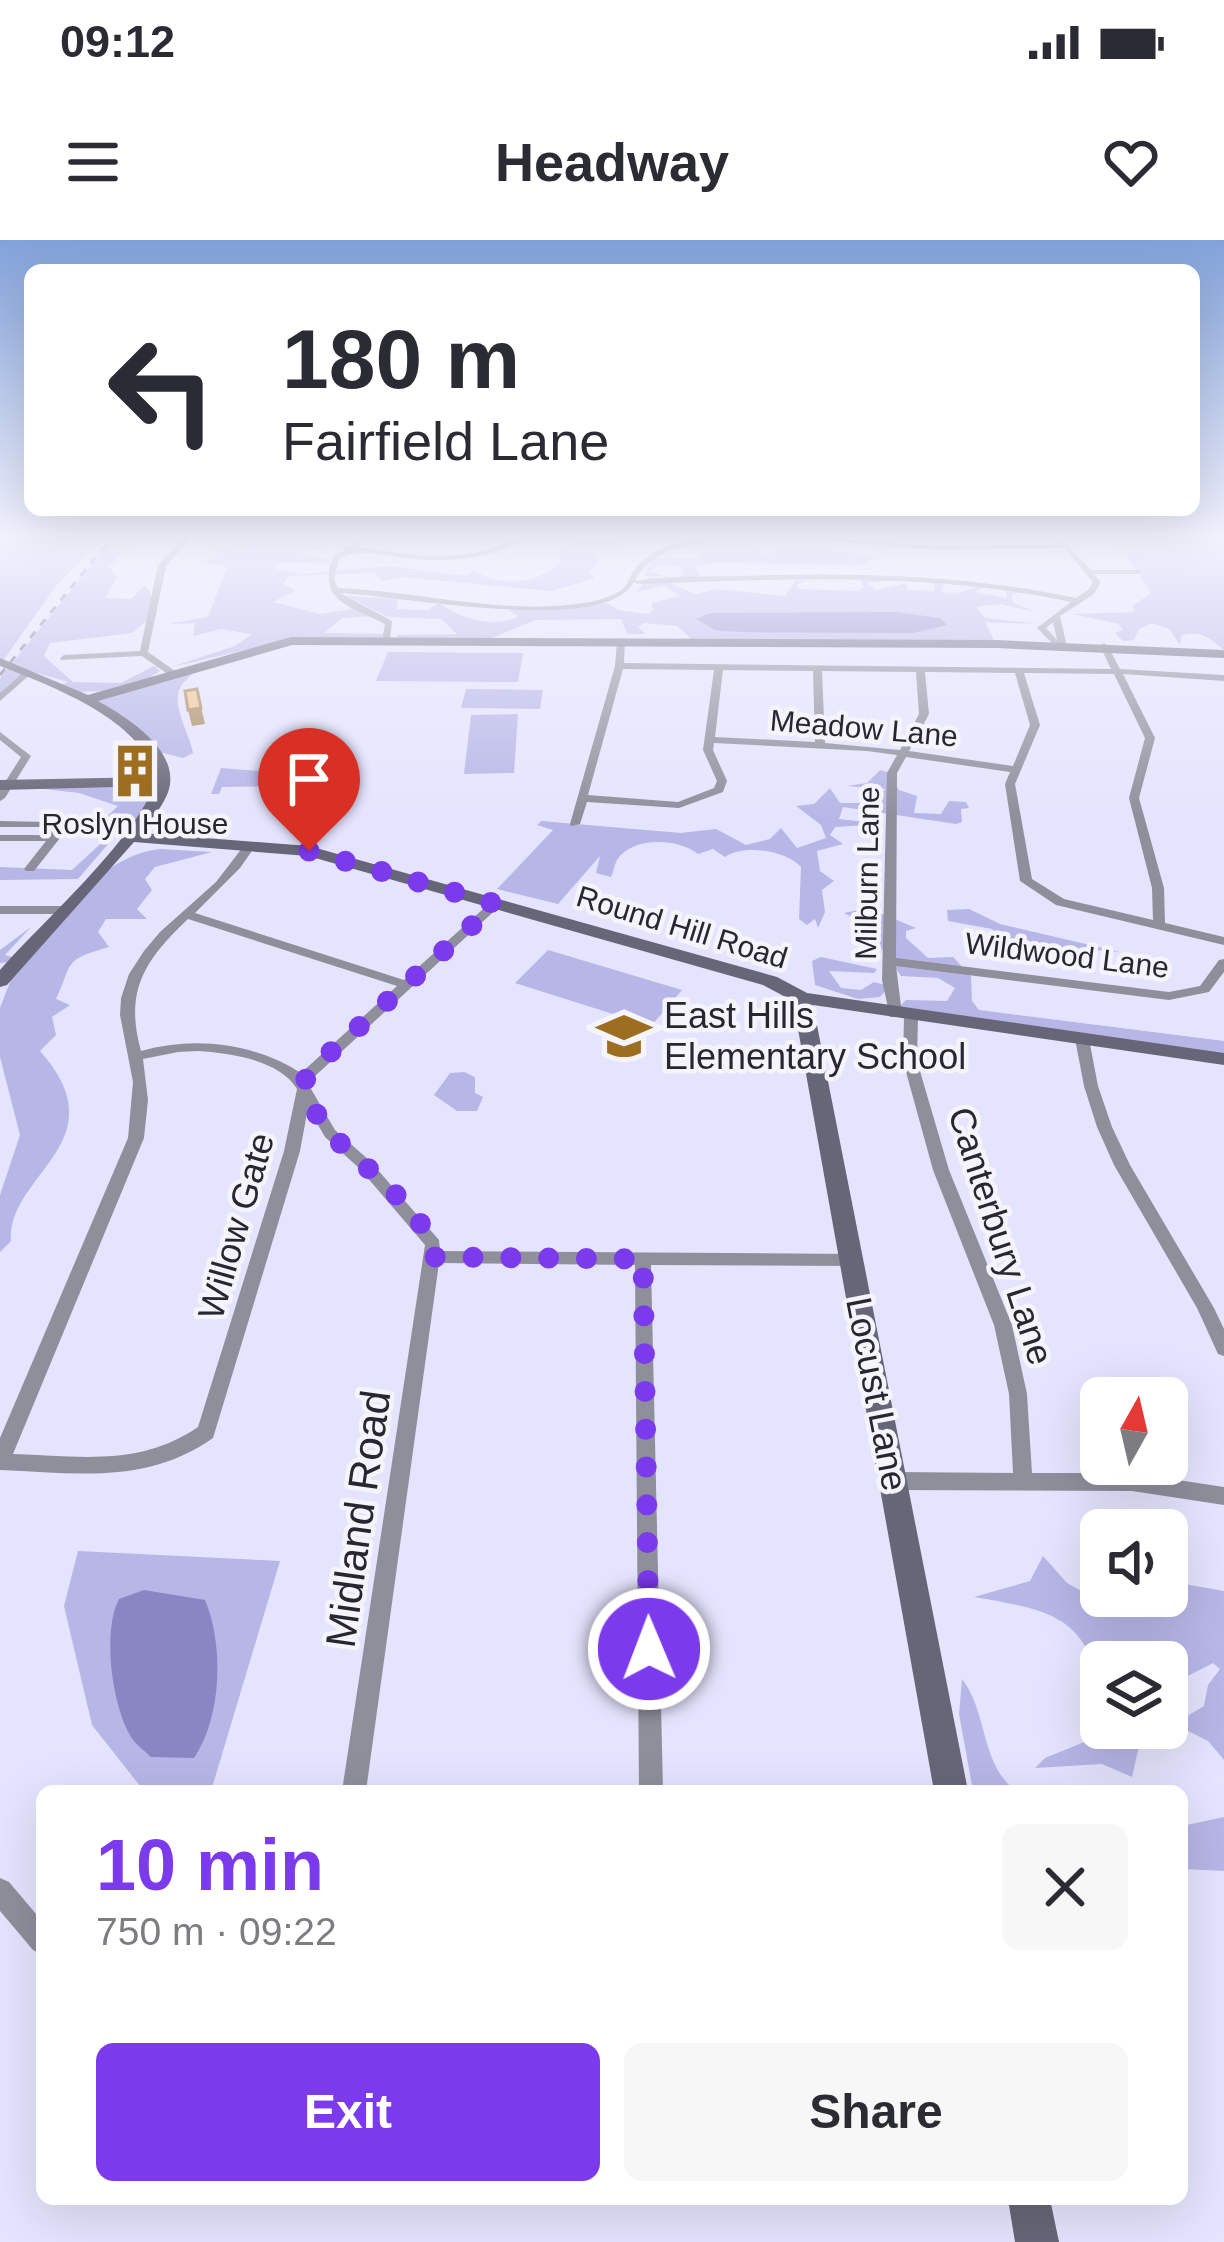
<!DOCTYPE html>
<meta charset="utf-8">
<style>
body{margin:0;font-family:Arial,sans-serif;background:#f7f7f7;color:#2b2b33;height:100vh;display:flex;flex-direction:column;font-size:45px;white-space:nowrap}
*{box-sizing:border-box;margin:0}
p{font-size:39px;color:#7c7c81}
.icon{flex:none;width:66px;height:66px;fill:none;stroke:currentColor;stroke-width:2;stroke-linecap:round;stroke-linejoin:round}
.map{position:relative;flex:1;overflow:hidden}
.side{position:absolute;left:36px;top:1545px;width:1152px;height:420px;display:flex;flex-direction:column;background:#fff;border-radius:18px;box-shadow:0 12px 48px #0002}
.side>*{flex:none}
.hud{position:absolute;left:24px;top:24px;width:1176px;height:252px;border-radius:18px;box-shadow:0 12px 48px #0002;background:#fff;color:#2b2b33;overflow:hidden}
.needle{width:78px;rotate:8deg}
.buttons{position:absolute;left:1080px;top:1137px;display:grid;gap:24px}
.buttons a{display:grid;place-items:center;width:108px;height:108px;border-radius:18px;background:#fff;box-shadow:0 12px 48px #0002;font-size:60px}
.pin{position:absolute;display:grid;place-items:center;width:102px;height:102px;color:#fff;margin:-123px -51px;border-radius:50% 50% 50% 0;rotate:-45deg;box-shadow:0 0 12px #0007}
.pin .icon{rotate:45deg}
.me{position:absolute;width:132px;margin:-66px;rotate:359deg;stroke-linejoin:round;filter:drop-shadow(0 0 9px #0008)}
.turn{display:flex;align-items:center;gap:42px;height:252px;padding:0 60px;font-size:54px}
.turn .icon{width:156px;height:156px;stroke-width:2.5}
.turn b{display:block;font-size:84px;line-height:102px}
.round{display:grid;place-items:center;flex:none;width:126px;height:126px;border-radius:18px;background:#f7f7f7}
.headline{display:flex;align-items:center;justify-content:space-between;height:204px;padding:0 60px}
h1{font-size:72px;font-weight:700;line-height:90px;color:#7c3aed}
.primary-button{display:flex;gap:24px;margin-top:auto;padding:24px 60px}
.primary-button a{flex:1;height:138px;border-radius:18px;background:#7c3aed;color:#fff;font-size:48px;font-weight:700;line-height:138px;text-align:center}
.primary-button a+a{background:#f7f7f7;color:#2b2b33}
.status{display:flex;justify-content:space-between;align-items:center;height:84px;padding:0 60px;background:#fff;direction:ltr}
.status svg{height:33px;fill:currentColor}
header{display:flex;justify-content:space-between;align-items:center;height:156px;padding:0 60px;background:#fff;font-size:54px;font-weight:700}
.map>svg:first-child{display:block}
.green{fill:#b7b6e7}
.water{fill:#8a86c4}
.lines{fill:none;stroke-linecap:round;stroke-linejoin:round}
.street{fill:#8f8f9c;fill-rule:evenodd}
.secondary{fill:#666678;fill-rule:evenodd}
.rail{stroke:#7d7c8e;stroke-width:3;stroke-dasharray:8 8;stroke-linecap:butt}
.shaded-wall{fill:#ab8c62}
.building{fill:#f4c88c;stroke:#ab8c62;stroke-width:3}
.route{stroke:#7c3aed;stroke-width:21;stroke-dasharray:0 37.8}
.labels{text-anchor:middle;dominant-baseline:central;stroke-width:9;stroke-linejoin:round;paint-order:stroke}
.far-street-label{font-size:30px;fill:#272732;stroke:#f4f4fa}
.far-poi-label{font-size:30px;fill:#272732;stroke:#f4f4fa}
.poi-label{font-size:36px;fill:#272732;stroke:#f4f4fa;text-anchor:start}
.street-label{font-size:36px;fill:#272732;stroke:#f4f4fa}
.near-street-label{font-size:42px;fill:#272732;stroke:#f4f4fa}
</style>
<div class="status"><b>09:12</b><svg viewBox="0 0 49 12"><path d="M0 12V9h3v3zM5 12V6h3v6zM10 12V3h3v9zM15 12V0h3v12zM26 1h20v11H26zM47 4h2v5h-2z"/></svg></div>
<header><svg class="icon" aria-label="menu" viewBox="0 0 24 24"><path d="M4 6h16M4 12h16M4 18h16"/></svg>Headway<svg class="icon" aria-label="heart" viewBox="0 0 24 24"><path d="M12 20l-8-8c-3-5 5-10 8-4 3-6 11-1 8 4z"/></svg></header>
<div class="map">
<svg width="1224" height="2002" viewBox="0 0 1224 2002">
<rect width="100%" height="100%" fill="#e5e4fe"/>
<!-- green -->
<g class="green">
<path d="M 0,296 L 105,296 L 56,346 L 0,425 Z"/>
<path d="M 115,296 L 136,299 L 109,327 L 117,337 L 105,358 L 131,359 L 145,345 L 154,359 L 151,377 L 132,393 L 50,403 L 44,416 L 73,442 L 121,443 L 154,426 L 160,431 L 150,437 L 193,432 C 190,438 184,441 181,446 C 170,464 190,494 193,513 L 183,518 L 155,511 L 86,460 L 108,451 L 71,452 L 59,446 L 68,442 L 34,432 L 0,454 L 0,438 Z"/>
<path d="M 237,296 L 310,296 L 307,305 L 327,307 L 299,315 L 332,319 L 327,323 L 277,322 L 276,329 L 301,334 L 389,326 L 467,336 L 473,330 C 500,348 539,345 561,321 L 558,313 L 566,302 L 650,296 L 663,302 L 623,300 L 616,308 L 595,314 L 598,323 L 589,333 L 595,338 L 552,351 L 401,337 L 382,341 L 374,333 L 289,336 L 283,344 L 296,350 L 273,362 L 320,374 L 359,368 L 371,376 L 342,378 L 324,393 L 389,394 L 381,399 L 275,403 L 171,427 L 235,406 L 252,394 L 221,389 L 193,396 L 195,383 L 169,384 L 208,377 L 227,327 L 205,322 L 219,317 L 214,311 L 228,305 L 223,300 Z"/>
<path d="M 1100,296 L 1224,296 L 1224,410 C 1210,399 1202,390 1182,395 L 1180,405 L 1169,389 L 1152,383 L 1139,389 L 1134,400 L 1123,401 L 1115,393 L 1123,390 L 1119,384 L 1073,374 L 1135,372 L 1133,366 L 1151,353 L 1124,312 Z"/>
<path d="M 718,297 L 762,298 L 757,302 L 763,316 L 793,306 L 877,317 L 859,326 L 717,322 L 695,327 L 701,337 L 680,337 L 683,328 L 661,325 L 650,331 L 668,337 L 644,336 L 653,318 L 698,318 L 703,314 L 685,305 Z"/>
<path d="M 861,339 L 900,340 L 866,343 L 877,350 L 907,343 L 907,350 L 934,351 L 934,343 L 944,344 L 941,351 C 962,359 966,345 987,346 L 974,352 L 1007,358 L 1006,350 L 1023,352 L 1012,354 L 1013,363 L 1037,372 L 999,364 L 976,367 L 985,378 L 1038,384 L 985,382 L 996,404 L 691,399 L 677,386 L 644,383 L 638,387 L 646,394 L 627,394 L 621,379 L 535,380 L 492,398 L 399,399 L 396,395 L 457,394 L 441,379 L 388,377 L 346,356 L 398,359 L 396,369 L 428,370 L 439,363 C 458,377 494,390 519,376 L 508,370 L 608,363 L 618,370 L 648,374 L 654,370 L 651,363 L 680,356 L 665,346 L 636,352 L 644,343 L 669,343 L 696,354 L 716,349 L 785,356 L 795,341 L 807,340 L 796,345 L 799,349 L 857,351 L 863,348 Z"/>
<path d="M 388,412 L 523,413 L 518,442 L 376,441 Z"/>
<path d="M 466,449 L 543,450 L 540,469 L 461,468 Z"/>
<path d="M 518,474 L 514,533 L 464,534 L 471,475 Z"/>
<path d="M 284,525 L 277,546 L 222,547 L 219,554 L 211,554 L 221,528 L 259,531 Z"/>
<path d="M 880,530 L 888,532 L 899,550 L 917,556 L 914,573 L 941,574 L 949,561 L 966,562 L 969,568 L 961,569 L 962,582 L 956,584 L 843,567 L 839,579 L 884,584 L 835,587 L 830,595 L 843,604 L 817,611 L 820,631 L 834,641 L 822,650 L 825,672 L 818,688 L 815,679 L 807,685 L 799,679 L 801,627 C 786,610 742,604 725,617 L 713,609 L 698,614 C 680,599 633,595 617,620 C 614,625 614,631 611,637 L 596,633 L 600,616 L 558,664 L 497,649 L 553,590 L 537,585 L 541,581 L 681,593 L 716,589 L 746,605 L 770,599 L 781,588 L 797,608 L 826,598 L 821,585 L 796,566 L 814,564 L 830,548 L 840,563 L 863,563 L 886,549 L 847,546 L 867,543 Z"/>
<path d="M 163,541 L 127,597 L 126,583 L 78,639 L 0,640 L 0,627 L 72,630 L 110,595 L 104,579 L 118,566 L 79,553 L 9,545 Z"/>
<path d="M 160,609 L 212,612 L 155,627 L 145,639 L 152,650 L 137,669 L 147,679 L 106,679 L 98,692 L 109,707 C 61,721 74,722 56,759 L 70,765 L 52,777 L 56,795 L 40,811 C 121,902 7,934 11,1001 L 0,1012 L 0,955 L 20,895 L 0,817 L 0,768 L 18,721 L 0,723 L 0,710 L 31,687 L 5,715 L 15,718 C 56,679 102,615 160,609 Z"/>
<path d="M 868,668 L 916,688 L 906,691 L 906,698 L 928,718 L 953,717 L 971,736 L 972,761 L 979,770 L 1224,801 L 1224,818 L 907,772 L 900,766 L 906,760 L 947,761 L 955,748 L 938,738 L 901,736 L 863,683 L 844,673 Z"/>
<path d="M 969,669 L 1000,684 L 1120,712 L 1007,703 L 992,689 L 948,681 L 947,670 Z"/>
<path d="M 548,710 L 682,750 L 651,786 L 515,743 Z"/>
<path d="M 821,717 L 877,729 L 874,733 L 829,731 L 841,748 L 861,750 L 874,742 L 886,745 L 886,750 L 880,757 L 858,759 L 815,745 L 812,721 Z"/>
<path d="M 464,832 L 475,837 L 475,853 L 483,857 L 477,871 L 457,871 L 434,855 L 450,833 Z"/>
<path d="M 78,1311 L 280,1321 L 211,1551 L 144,1551 L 92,1485 L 64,1366 Z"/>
<path d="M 1043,1316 L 1067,1343 L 1087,1354 L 1101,1340 L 1101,1356 L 1167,1356 L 1167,1341 L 1224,1351 L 1224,1520 L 1208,1501 L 1182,1488 L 1189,1475 L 1204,1466 L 1208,1445 L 1220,1429 L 1213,1423 L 1178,1441 L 1167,1465 L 1167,1422 L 1101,1422 L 1101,1456 C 1088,1374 1047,1370 974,1357 L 1030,1341 Z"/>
<path d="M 962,1439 C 988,1472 980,1524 1016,1551 L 973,1551 L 959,1474 Z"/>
<path d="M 1102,1488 L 1137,1488 L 1139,1506 L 1132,1537 L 1102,1524 L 1035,1528 L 1045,1518 L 1099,1496 Z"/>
<path d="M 1224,1577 L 1224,1631 L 1182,1629 L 1182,1586 Z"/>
</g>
<!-- water -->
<g class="water">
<path d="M 896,372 L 940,378 L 947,385 L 913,393 L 740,392 L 715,390 L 696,379 L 711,373 Z"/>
<path d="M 144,1350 L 205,1360 C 224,1405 222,1477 194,1518 L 151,1517 C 145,1511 135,1504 131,1497 C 112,1466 102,1391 119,1359 Z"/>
</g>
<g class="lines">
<!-- street -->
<g class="street">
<path d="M 186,296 L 193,296 L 166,326 L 148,412 L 175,431 L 175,435 L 169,435 L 142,416 L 61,420 L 60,418 L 64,415 L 140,411 L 158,325 Z"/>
<path d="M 367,296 L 375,296 L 358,307 C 397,313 436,320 474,313 C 493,310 511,297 529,296 C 495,318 456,322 416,319 C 390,317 361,306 339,319 L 334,339 L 338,348 C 421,351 507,377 590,362 C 599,360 617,355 624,348 C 630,341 631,331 639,324 C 662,303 694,296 725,296 C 692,307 653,306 635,341 C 667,335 703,337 736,336 C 851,332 963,334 1076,358 L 1088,350 L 1093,342 L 1064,308 L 937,310 L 771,296 L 807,296 L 937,306 L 1061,304 L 1058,301 L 1062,299 L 1091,330 L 1138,330 L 1142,332 L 1138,334 L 1094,334 L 1101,342 L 1094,354 L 1060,376 L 1066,403 L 1057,408 L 1037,388 L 1071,362 C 927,331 783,339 638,344 L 634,342 C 605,397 397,355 340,353 L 392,381 L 390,401 L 386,404 L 382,401 L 385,384 C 349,365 317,362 333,316 L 345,310 L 344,306 L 350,306 ZM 1053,382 L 1057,400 L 1046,388 Z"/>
<path d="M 621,398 L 625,401 L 624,423 L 1111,429 L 1100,406 L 1104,403 L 1108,406 L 1120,429 L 1224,435 L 1224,441 L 1123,434 L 1155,498 L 1139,558 L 1164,648 L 1165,683 L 1224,697 L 1224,705 L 1056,665 L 1020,641 L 1005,544 L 1010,532 L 906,517 L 897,533 L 896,718 L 1169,752 L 1200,746 L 1219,720 L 1224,719 L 1224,732 L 1209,752 L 1169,760 L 896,726 L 902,774 L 900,777 L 890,777 L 882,740 L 887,533 L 897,515 L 867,511 L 714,503 L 713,510 L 727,541 L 723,552 L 679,568 L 587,562 L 580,584 L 571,586 L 570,584 L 615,426 L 617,401 ZM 623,429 L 714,430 L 703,510 L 717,541 L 714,548 L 678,562 L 588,555 ZM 723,430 L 813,431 L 815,502 L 715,497 ZM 822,431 L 916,432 L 919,474 L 900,510 L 825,503 ZM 925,432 L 1015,433 L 1030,485 L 1013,526 L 909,511 L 929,474 ZM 1024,433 L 1114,434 L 1145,498 L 1129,558 L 1152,648 L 1153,680 L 1064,659 L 1032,639 L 1015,544 L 1040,485 Z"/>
<path d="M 26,430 L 33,432 L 0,461 L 0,453 Z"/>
<path d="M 0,492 L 31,516 L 5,558 L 0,561 L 0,550 L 21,517 L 0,500 Z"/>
<path d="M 0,581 L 49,582 L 60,598 L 34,631 L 26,631 L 24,629 L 46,601 L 0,601 L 0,595 L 46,595 L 42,587 L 0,587 Z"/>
<path d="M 250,602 L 256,605 L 240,628 L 195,673 L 404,740 L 492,661 L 502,664 L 314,837 L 311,849 L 335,890 L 370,921 L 439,1000 L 440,1011 L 851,1014 L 857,1016 L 859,1020 L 857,1024 L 851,1026 L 651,1025 L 663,1551 L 639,1551 L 635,1025 L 439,1023 L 366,1551 L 342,1551 L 425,1005 L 360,929 L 325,897 L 308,868 L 300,911 L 213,1198 C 146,1245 77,1233 0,1230 L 0,1198 L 128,898 L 133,842 L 120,775 L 121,758 L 129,734 L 144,711 L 160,692 L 216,642 L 246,603 ZM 188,679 L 397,746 L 301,833 C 254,803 195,796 141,811 C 124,750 145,720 188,679 ZM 198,811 C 230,813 280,820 297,849 L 284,911 L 198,1187 C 140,1227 79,1216 13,1214 L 144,898 L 148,860 L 143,819 L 178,812 Z"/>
<path d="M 0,666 L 61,666 L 67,670 L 61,674 L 0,674 Z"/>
<path d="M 911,772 L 918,776 L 917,821 L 949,930 L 1012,1085 L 1027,1154 L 1032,1233 L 1132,1233 L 1224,1247 L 1224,1265 L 1132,1251 L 894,1250 L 887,1247 L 884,1241 L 887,1235 L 894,1232 L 1013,1233 L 1009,1154 L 994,1085 L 933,930 L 903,821 L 904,776 Z"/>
<path d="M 1082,795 L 1089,799 L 1098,846 L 1112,887 L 1130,925 L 1214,1068 L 1224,1089 L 1224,1116 L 1218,1114 L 1197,1068 L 1114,925 L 1097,887 L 1084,846 L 1075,799 Z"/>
<path d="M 0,1638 L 9,1642 L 42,1681 L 42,1714 L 33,1710 L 0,1671 Z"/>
</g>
<!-- secondary -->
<g class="secondary">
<path d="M 291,397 L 996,400 L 1224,410 L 1224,418 L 996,408 L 292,405 L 98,461 C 125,476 175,507 170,544 C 168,561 151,580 141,593 L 309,606 L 777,737 L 807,753 L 1224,813 L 1224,825 L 813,765 L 968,1551 L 934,1551 L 793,761 L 763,745 L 308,616 L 134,602 L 7,745 L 0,747 L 0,730 C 45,679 131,604 154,546 L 0,550 L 0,540 L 154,537 C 144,480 49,445 0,426 L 0,418 L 88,455 Z"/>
<path d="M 1008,1959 L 1050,1959 L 1059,2002 L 1015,2002 Z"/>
</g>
<!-- rail -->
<path class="rail" d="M 0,435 L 113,296"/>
</g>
<!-- shaded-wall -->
<path class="shaded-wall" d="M 197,449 L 205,484 L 192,486 L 188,470 Z"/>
<!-- building -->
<path class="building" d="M 197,449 L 201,468 L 188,470 L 185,451 Z"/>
<!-- sky -->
<linearGradient id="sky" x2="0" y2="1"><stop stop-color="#82a2da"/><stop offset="0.51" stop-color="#f3f3ff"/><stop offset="1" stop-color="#f3f3ff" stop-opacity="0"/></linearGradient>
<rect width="1224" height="577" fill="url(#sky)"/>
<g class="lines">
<!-- route -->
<path class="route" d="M 309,611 L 496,664 L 313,828 L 304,842 C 311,861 316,878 330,893 C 358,923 432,975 434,1017 L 643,1019 L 649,1409"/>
</g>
<!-- icons -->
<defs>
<symbol id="building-bare" viewBox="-9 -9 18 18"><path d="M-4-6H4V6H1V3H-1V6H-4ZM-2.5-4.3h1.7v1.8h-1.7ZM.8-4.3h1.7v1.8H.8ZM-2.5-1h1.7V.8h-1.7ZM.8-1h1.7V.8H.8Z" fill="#9d6d20" stroke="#f4f4fa" stroke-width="2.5" paint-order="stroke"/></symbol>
<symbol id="school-bare" viewBox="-9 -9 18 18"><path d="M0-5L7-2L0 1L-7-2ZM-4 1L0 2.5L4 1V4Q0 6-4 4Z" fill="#9d6d20" stroke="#f4f4fa" stroke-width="2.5" paint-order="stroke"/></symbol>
</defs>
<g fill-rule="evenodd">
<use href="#building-bare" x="97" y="493" width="76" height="76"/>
<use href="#school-bare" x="586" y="758" width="76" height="76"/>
</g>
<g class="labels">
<!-- far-street labels -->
<g class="far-street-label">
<text transform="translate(864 488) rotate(5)">Meadow Lane</text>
<text transform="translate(867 633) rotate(-89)">Milburn Lane</text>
<text transform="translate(682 687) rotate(17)">Round Hill Road</text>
<text transform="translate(1067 715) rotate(7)">Wildwood Lane</text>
</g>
<!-- far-poi labels -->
<g class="far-poi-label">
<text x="135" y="583">Roslyn House</text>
</g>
<!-- poi labels -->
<g class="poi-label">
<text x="664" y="775">East Hills<tspan x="664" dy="41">Elementary School</tspan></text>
</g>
<!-- street labels -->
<g class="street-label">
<text transform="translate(236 986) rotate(-74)">Willow Gate</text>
<text transform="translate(1001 996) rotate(72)">Canterbury Lane</text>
<text transform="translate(877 1154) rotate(79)">Locust Lane</text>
</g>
<!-- near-street labels -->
<g class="near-street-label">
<text transform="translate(358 1279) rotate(-82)">Midland Road</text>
</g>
</g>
</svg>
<div class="buttons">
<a><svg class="needle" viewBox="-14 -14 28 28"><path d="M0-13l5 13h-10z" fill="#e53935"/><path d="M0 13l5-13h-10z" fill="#7c7c81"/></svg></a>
<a><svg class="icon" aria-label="sound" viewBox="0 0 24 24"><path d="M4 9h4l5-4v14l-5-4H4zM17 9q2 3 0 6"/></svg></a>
<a><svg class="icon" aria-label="layers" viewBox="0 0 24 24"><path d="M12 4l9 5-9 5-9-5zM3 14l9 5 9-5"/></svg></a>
</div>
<div class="pin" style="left:309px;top:611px;background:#d93025"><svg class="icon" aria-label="arrive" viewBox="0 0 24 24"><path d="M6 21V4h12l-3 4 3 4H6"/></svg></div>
<svg class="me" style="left:649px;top:1409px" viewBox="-20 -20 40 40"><circle r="17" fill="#7c3aed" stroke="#fff" stroke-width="3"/><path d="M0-11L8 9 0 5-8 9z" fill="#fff"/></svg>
<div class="hud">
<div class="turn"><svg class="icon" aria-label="left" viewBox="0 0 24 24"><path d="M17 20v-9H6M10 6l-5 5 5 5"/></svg><div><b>180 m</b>Fairfield Lane</div></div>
</div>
<section class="side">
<div class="headline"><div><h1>10 min</h1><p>750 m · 09:22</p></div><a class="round"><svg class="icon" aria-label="close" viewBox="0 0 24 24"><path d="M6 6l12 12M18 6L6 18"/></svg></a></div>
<div class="primary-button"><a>Exit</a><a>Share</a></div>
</section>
</div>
